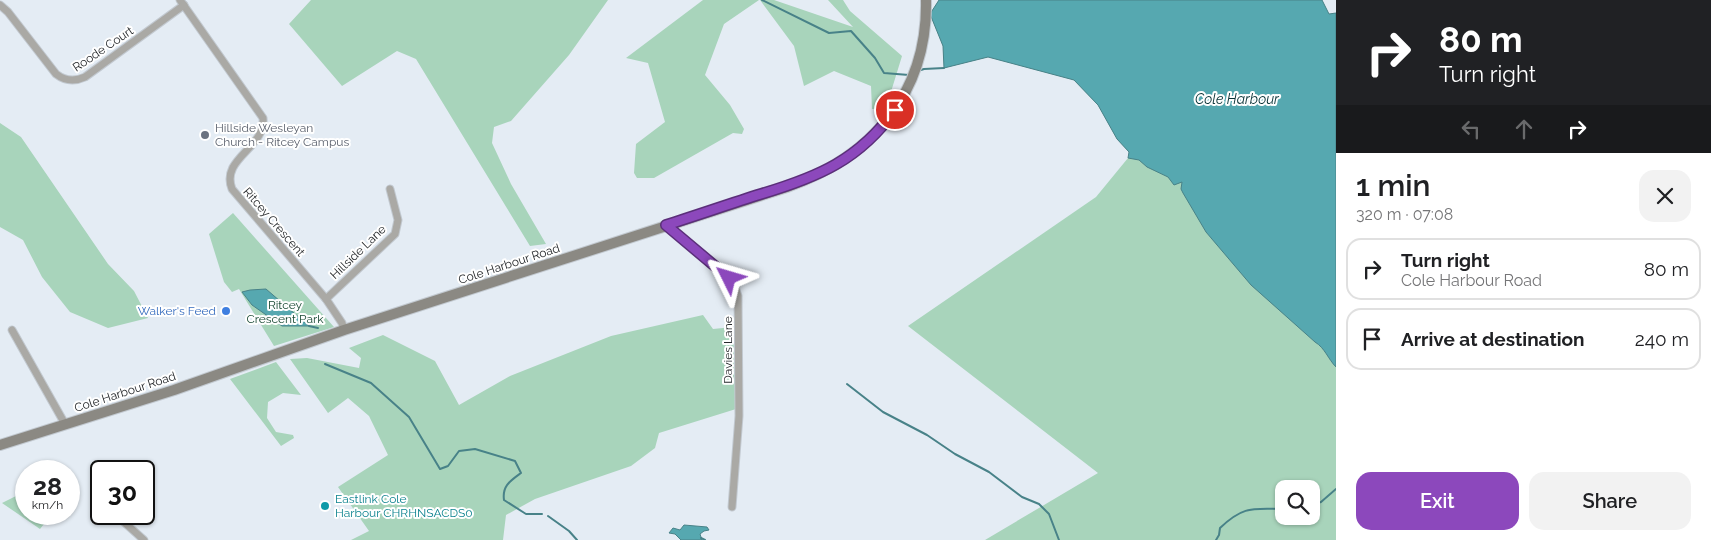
<!DOCTYPE html>
<meta charset="utf-8">
<style>
body{margin:0;font-family:Raleway,sans-serif;background:#f2f2f2;color:#202124;height:100vh;display:flex;flex-direction:column;font-size:19px;white-space:nowrap}
*{box-sizing:border-box;margin:0}
p{font-size:16px;color:#757577}
.icon{flex:none;width:28px;height:28px;fill:none;stroke:currentColor;stroke-width:2;stroke-linecap:round;stroke-linejoin:round}
.map{position:relative;flex:1;overflow:hidden}
.details{display:flex;flex-direction:column;background:#fff;width:375px}
.details>*{flex:none}
.guide{background:#202124;color:#fff;overflow:hidden}
.fabs{position:absolute;left:1275px;top:480px;display:grid;gap:10px}
.fabs a{display:grid;place-items:center;width:45px;height:45px;border-radius:10px;background:#fff;box-shadow:0 1px 4px #0004;font-size:25px}
.speed{position:absolute;left:15px;top:460px;display:flex;gap:10px;font-size:25px;font-weight:700;text-align:center}
.speed>*{display:grid;place-content:center;width:65px;height:65px;border-radius:50%;background:#fff;box-shadow:0 1px 4px #0004;line-height:1}
.speed small{font-size:12px;font-weight:400}
.speed .limit{border:2px solid #111;border-radius:8px;background:#fff;color:#111}
.pin{position:absolute;display:grid;place-items:center;width:42px;height:42px;color:#fff;margin:-21px;border:2px solid #fff;border-radius:50%;box-shadow:0 1px 5px #0007}
.me{position:absolute;width:55px;margin:-28px;rotate:310deg;stroke-linejoin:round;filter:drop-shadow(0 0 4px #0008)}
.turn{display:flex;align-items:center;gap:18px;height:105px;padding:0 20px;font-size:22px}
.turn .icon{width:65px;height:65px;stroke-width:2.5}
.turn b{display:block;font-size:35px;line-height:42px}
.lanes{display:flex;align-items:center;height:48px;padding:0 20px;background:#0003;justify-content:center;gap:25px;direction:ltr}
.lanes .off{opacity:.35}
.round{display:grid;place-items:center;flex:none;width:52px;height:52px;border-radius:15px;background:#f2f2f2}
.overview{display:flex;align-items:center;justify-content:space-between;height:85px;padding:0 20px}
h1{font-size:30px;font-weight:600;line-height:38px}
.cta{display:flex;gap:10px;margin-top:auto;padding:10px 20px}
.cta a{flex:1;height:58px;border-radius:15px;background:#8c48bc;color:#fff;font-size:20px;font-weight:600;line-height:58px;text-align:center}
.cta a+a{background:#f2f2f2;color:#202124}
ul{padding:0;list-style:none}
li{display:flex;align-items:center;gap:15px;height:62px;margin:0 10px 8px;padding:0 10px;border:2px solid #e0e0e0;border-radius:15px}
li div{flex:1}
li b{display:block;font-size:19px}
li em{font-style:normal}
main{display:flex;flex:1;min-height:0}
.map>svg:first-child{display:block}
.green{fill:#a8d4bb;fill-rule:evenodd}
.water{fill:#56a8b0;stroke:#488288}
.lines{fill:none;stroke-linecap:round;stroke-linejoin:round}
.stream{stroke:#488288;stroke-width:2}
.street-casing{stroke:#c2c9d0;stroke-width:9}
.secondary-casing{stroke:#c2c9d0;stroke-width:12}
.street{stroke:#aaa9a5;stroke-width:7}
.secondary{stroke:#8b8983;stroke-width:10}
.route-casing{stroke:#5b2f7a;stroke-width:12}
.route{stroke:#8c48bc;stroke-width:9}
.worship-dot{fill:#6b7280;stroke:#fff;stroke-width:2}
.shop-dot{fill:#3f7fe0;stroke:#fff;stroke-width:2}
.culture-dot{fill:#0f9aa8;stroke:#fff;stroke-width:2}
.labels{text-anchor:middle;dominant-baseline:central;stroke-width:4;stroke-linejoin:round;paint-order:stroke}
.street-label{font-size:12px;fill:#26292c;stroke:#fff}
.worship-label{font-size:12px;fill:#5b616d;stroke:#fff;text-anchor:start}
.park-label{font-size:12px;fill:#164731;stroke:#fff}
.shop-label{font-size:12px;fill:#366cbe;stroke:#fff;text-anchor:end}
.culture-label{font-size:12px;fill:#0d838f;stroke:#fff;text-anchor:start}
.water-label{font-size:14px;font-style:italic;fill:#073135;stroke:#fff}
</style>
<main>
<div class="map">
<svg width="1336" height="540" viewBox="0 0 1336 540">
<rect width="100%" height="100%" fill="#e4ecf4"/>
<!-- green -->
<g class="green">
<path d="M 311,0 L 608,0 L 569,55 L 511,121 L 494,127 L 492,143 L 511,184 L 546,244 L 530,246 L 416,59 L 397,51 L 342,86 L 289,24 Z"/>
<path d="M 703,0 L 759,0 L 724,24 L 705,75 L 730,105 L 744,129 L 742,134 L 733,133 L 654,178 L 637,178 L 634,173 L 636,144 L 665,122 L 648,63 L 626,58 Z"/>
<path d="M 760,0 L 774,0 L 853,27 L 828,0 L 843,0 L 850,11 L 902,56 L 886,108 L 872,109 L 871,86 L 834,71 L 804,86 L 794,46 Z"/>
<path d="M 939,0 L 1322,0 L 1329,14 L 1336,13 L 1336,540 L 985,540 L 1098,473 L 908,326 L 1096,197 L 1128,158 L 1129,152 L 1117,139 L 1098,105 L 1074,80 L 988,57 L 944,68 L 943,46 L 930,14 ZM 1284,489 L 1311,489 L 1311,516 L 1284,516 Z"/>
<path d="M 0,123 L 21,137 L 108,264 L 134,291 L 148,318 L 108,328 L 70,312 L 42,277 L 23,240 L 0,227 Z"/>
<path d="M 233,213 L 334,327 L 274,346 L 239,289 L 232,292 L 224,282 L 209,234 Z"/>
<path d="M 703,315 L 713,329 L 733,327 L 736,409 L 659,433 L 655,448 L 631,466 L 535,499 L 506,515 L 503,540 L 351,540 L 369,531 L 338,487 L 388,455 L 369,416 L 348,398 L 328,413 L 290,359 L 307,358 L 359,368 L 361,358 L 349,348 L 383,335 L 435,361 L 459,405 L 510,376 L 611,336 Z"/>
<path d="M 276,362 L 301,395 L 283,393 L 268,402 L 267,418 L 276,432 L 293,435 L 294,438 L 281,446 L 230,379 Z"/>
<path d="M 26,491 L 26,514 L 36,514 L 36,517 L 44,524 L 40,529 L 2,503 Z"/>
</g>
<!-- water -->
<g class="water">
<path d="M 939,0 L 1322,0 L 1329,14 L 1336,13 L 1336,367 C 1328,359 1325,348 1315,342 L 1251,285 L 1206,232 L 1183,193 L 1181,189 L 1182,182 L 1174,185 L 1168,177 L 1147,167 L 1139,160 L 1128,158 L 1129,152 L 1117,139 L 1098,105 L 1074,80 L 988,57 L 944,68 L 943,46 L 930,14 Z"/>
<path d="M 266,289 L 309,326 L 282,326 L 252,305 L 242,292 L 250,290 Z"/>
<path d="M 684,525 L 707,527 L 709,530 L 704,531 L 700,534 L 702,540 L 681,540 L 675,534 L 669,533 L 673,528 L 680,530 Z"/>
</g>
<g class="lines">
<!-- stream -->
<g class="stream">
<path d="M 762,0 L 829,33 L 851,31 L 875,58 L 884,73 L 909,75"/>
<path d="M 918,71 L 924,69 L 944,68"/>
<path d="M 309,326 L 318,328"/>
<path d="M 325,364 L 371,383 L 409,417 L 440,469 L 448,466 L 459,451 L 475,449 L 515,461 L 521,473 C 510,481 502,486 504,500 L 526,514 L 542,514"/>
<path d="M 847,384 L 883,412 L 927,435 L 955,454 L 989,472 L 1022,497 L 1039,504 L 1049,514 L 1059,540"/>
<path d="M 1311,505 L 1321,502 L 1336,489"/>
<path d="M 548,516 L 569,531 L 577,540"/>
<path d="M 701,538 L 705,540"/>
<path d="M 1216,540 L 1219,535 L 1220,528 C 1244,505 1253,509 1284,509"/>
</g>
<defs>
<g id="street">
<path d="M 180,0 L 263,118 C 266,148 220,158 232,189 L 326,299 L 342,323 L 344,330"/>
<path d="M 0,5 L 8,12 L 56,74 C 65,81 74,82 85,77 L 184,5"/>
<path d="M 666,225 L 729,278 L 734,285 L 738,296 L 739,416 L 732,507"/>
<path d="M 326,299 L 395,234 L 398,220 L 390,189"/>
<path d="M 12,330 L 65,424"/>
<path d="M 115,514 L 144,540"/>
</g>
<path id="secondary" d="M 0,445 L 174,390 L 344,330 L 787,187 C 872,157 928,93 926,0"/>
</defs>
<!-- street casing -->
<use href="#street" class="street-casing"/>
<!-- secondary casing -->
<use href="#secondary" class="secondary-casing"/>
<!-- street -->
<use href="#street" class="street"/>
<!-- secondary -->
<use href="#secondary" class="secondary"/>
</g>
<g class="lines">
<defs>
<path id="route" d="M 729,278 L 666,225 C 698,215 729,204 761,194 C 818,177 859,160 895,110"/>
</defs>
<!-- route casing -->
<use href="#route" class="route-casing"/>
<!-- route -->
<use href="#route" class="route"/>
</g>
<!-- markers -->
<circle class="worship-dot" cx="205" cy="135" r="5"/>
<circle class="shop-dot" cx="226" cy="311" r="5"/>
<circle class="culture-dot" cx="325" cy="506" r="5"/>
<g class="labels">
<!-- street labels -->
<g class="street-label">
<text transform="translate(103 49) rotate(-34)">Roode Court</text>
<text transform="translate(274 222) rotate(49)">Ritcey Crescent</text>
<text transform="translate(358 252) rotate(-44)">Hillside Lane</text>
<text transform="translate(509 264) rotate(-18)">Cole Harbour Road</text>
<text transform="translate(728 350) rotate(-90)">Davies Lane</text>
<text transform="translate(125 392) rotate(-18)">Cole Harbour Road</text>
</g>
<!-- worship labels -->
<g class="worship-label">
<text x="215" y="128">Hillside Wesleyan<tspan x="215" dy="14">Church - Ritcey Campus</tspan></text>
</g>
<!-- park labels -->
<g class="park-label">
<text x="285" y="305">Ritcey<tspan x="285" dy="14">Crescent Park</tspan></text>
</g>
<!-- shop labels -->
<g class="shop-label">
<text x="216" y="311">Walker's Feed</text>
</g>
<!-- culture labels -->
<g class="culture-label">
<text x="335" y="499">Eastlink Cole<tspan x="335" dy="14">Harbour CHRHNSACDS0</tspan></text>
</g>
<!-- water labels -->
<g class="water-label">
<text x="1237" y="99">Cole Harbour</text>
</g>
</g>
</svg>
<div class="fabs">
<a><svg class="icon" aria-label="search" viewBox="0 0 24 24"><circle cx="10" cy="10" r="6"/><path d="M15 15l6 6"/></svg></a>
</div>
<div class="speed"><div>28<small>km/h</small></div><div class="limit">30</div></div>
<div class="pin" style="left:895px;top:110px;background:#d93025"><svg class="icon" aria-label="arrive" viewBox="0 0 24 24"><path d="M6 21V4h12l-3 4 3 4H6"/></svg></div>
<svg class="me" style="left:729px;top:278px" viewBox="-20 -20 40 40"><path d="M0-17L14 15 0 8-14 15z" fill="#8c48bc" stroke="#fff" stroke-width="4"/></svg>
</div>
<section class="details">
<div class="guide">
<div class="turn"><svg class="icon" aria-label="right" viewBox="0 0 24 24"><path d="M7 20v-9h11M14 6l5 5-5 5"/></svg><div><b>80 m</b>Turn right</div></div>
<div class="lanes"><svg class="icon off" aria-label="left" viewBox="0 0 24 24"><path d="M17 20v-9H6M10 6l-5 5 5 5"/></svg><svg class="icon off" aria-label="ahead" viewBox="0 0 24 24"><path d="M12 20V5M6 11l6-6 6 6"/></svg><svg class="icon" aria-label="right" viewBox="0 0 24 24"><path d="M7 20v-9h11M14 6l5 5-5 5"/></svg></div>
</div>
<div class="overview"><div><h1>1 min</h1><p>320 m · 07:08</p></div><a class="round"><svg class="icon" aria-label="close" viewBox="0 0 24 24"><path d="M6 6l12 12M18 6L6 18"/></svg></a></div>
<ul>
<li><svg class="icon" aria-label="right" viewBox="0 0 24 24"><path d="M7 20v-9h11M14 6l5 5-5 5"/></svg><div><b>Turn right</b><p>Cole Harbour Road</p></div><em>80 m</em></li>
<li><svg class="icon" aria-label="arrive" viewBox="0 0 24 24"><path d="M6 21V4h12l-3 4 3 4H6"/></svg><div><b>Arrive at destination</b></div><em>240 m</em></li>
</ul>
<div class="cta"><a>Exit</a><a>Share</a></div>
</section>
</main>
